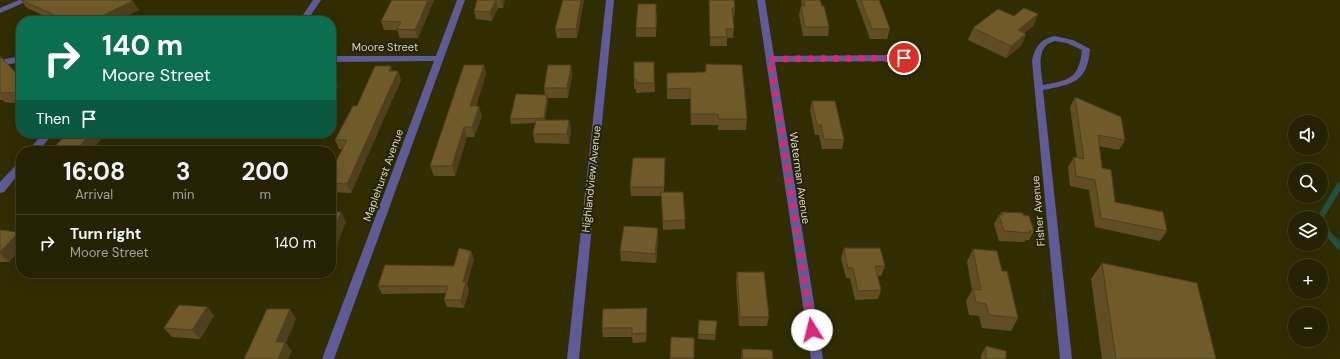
<!DOCTYPE html>
<meta charset="utf-8">
<style>
body{margin:0;font-family:"DM Sans",sans-serif;background:#2c2a0c;color:#f1f3f6;height:100vh;display:flex;flex-direction:column;font-size:15px;white-space:nowrap}
*{box-sizing:border-box;margin:0}
p{font-size:13px;color:#a3a499}
.icon{flex:none;width:22px;height:22px;fill:none;stroke:currentColor;stroke-width:2;stroke-linecap:round;stroke-linejoin:round}
.map{position:relative;flex:1;overflow:hidden}
.sheet{position:absolute;left:16px;top:146px;width:320px;height:132px;display:flex;flex-direction:column;background:#242202;border-radius:16px;box-shadow:0 4px 16px #0002,0 0 0 1px #413f24}
.sheet>*{flex:none}
.guide{position:absolute;left:16px;top:16px;width:320px;height:122px;border-radius:16px;box-shadow:0 4px 16px #0002,0 0 0 1px #413f24;background:#0b6e4f;color:#fff;overflow:hidden}
.fabs{position:absolute;left:1288px;top:115px;display:grid;gap:8px}
.fabs a{display:grid;place-items:center;width:40px;height:40px;border-radius:50%;background:#242202;box-shadow:0 4px 16px #0002,0 0 0 1px #413f24;font-size:20px}
.pin{position:absolute;display:grid;place-items:center;width:34px;height:34px;color:#fff;margin:-17px;border:2px solid #fff;border-radius:50%;box-shadow:0 1px 4px #0007}
.me{position:absolute;width:44px;margin:-22px;rotate:351deg;stroke-linejoin:round;filter:drop-shadow(0 0 3px #0008)}
.turn{display:flex;align-items:center;gap:14px;height:84px;padding:0 20px;font-size:18px}
.turn .icon{width:52px;height:52px;stroke-width:2.5}
.turn b{display:block;font-size:28px;line-height:34px}
.then{display:flex;align-items:center;height:38px;padding:0 20px;background:#0003;gap:8px;font-size:15px}
.eta{display:flex;justify-content:space-evenly;align-items:center;height:68px;text-align:center}
.eta b{font-size:24px;font-weight:700;line-height:28px}
ul{padding:0;list-style:none}
li{display:flex;align-items:center;gap:12px;height:56px;padding:0 20px;border-top:1px solid #413f24}
li div{flex:1}
li b{display:block;font-size:15px}
li em{font-style:normal}
.map>svg:first-child{display:block}
.lines{fill:none;stroke-linecap:round;stroke-linejoin:round}
.stream{stroke:#245240;stroke-width:6}
.minor{fill:#5f5b98;fill-rule:evenodd}
.wall{fill:#614d23}
.shaded-wall{fill:#4f3f1d}
.building{fill:#715a29;stroke:#4f3f1d}
.route{stroke:#db2777;stroke-width:7;stroke-dasharray:0 12.6}
.labels{text-anchor:middle;dominant-baseline:central;stroke-width:4;stroke-linejoin:round;paint-order:stroke}
.street-label{font-size:11px;fill:#d8d6bb;stroke:#252307}
</style>
<div class="map">
<svg width="1340" height="359" viewBox="0 0 1340 359">
<rect width="100%" height="100%" fill="#302d03"/>
<g class="lines">
<!-- stream -->
<g class="stream">
<path d="M 1320,218 L 1340,185"/>
<path d="M 1321,226 L 1340,247"/>
</g>
<!-- minor -->
<g class="minor">
<path d="M 19,0 L 30,0 L 0,13 L 0,8 Z"/>
<path d="M 313,0 L 321,0 L 307,21 L 299,21 Z"/>
<path d="M 457,0 L 465,0 L 334,359 L 322,359 L 434,61 L 331,62 L 331,56 L 436,56 Z"/>
<path d="M 606,0 L 614,0 L 579,359 L 567,359 Z"/>
<path d="M 757,0 L 765,0 L 774,56 L 904,55 L 908,58 L 904,61 L 775,62 L 823,359 L 811,359 Z"/>
<path d="M 1055,36 L 1073,40 L 1090,49 C 1087,83 1073,84 1043,90 L 1072,359 L 1060,359 L 1032,61 C 1035,47 1040,39 1055,36 ZM 1055,41 L 1067,43 L 1082,50 C 1079,79 1069,80 1043,85 C 1041,70 1035,45 1055,41 Z"/>
<path d="M 21,56 L 21,62 L 0,66 L 0,60 Z"/>
<path d="M 43,133 L 50,133 L 52,135 L 38,151 L 28,151 Z"/>
<path d="M 21,162 L 21,171 L 4,192 L 0,193 L 0,182 L 18,163 Z"/>
</g>
</g>
<!-- wall -->
<g class="wall">
<path d="M 21,0 L 139,10 L 115,21 L 55,21 L 27,8 Z"/>
<path d="M 392,0 L 434,0 L 418,38 L 400,38 L 397,30 L 384,30 L 381,21 Z"/>
<path d="M 477,0 L 505,0 L 503,8 L 498,8 L 492,21 L 476,19 L 474,11 Z"/>
<path d="M 563,0 L 584,0 L 577,38 L 557,38 L 555,29 Z"/>
<path d="M 709,0 L 734,0 L 735,8 L 734,17 L 732,17 L 734,29 L 733,38 L 727,38 L 727,46 L 710,46 Z"/>
<path d="M 801,0 L 820,0 L 829,27 L 828,36 L 803,36 L 799,15 L 801,6 L 802,6 Z"/>
<path d="M 856,0 L 879,0 L 890,29 L 887,39 L 870,39 Z"/>
<path d="M 657,14 L 656,37 L 636,37 L 636,28 Z"/>
<path d="M 1038,14 L 1033,26 L 1024,33 L 1026,34 L 1021,46 L 1006,58 L 968,40 L 973,28 L 1014,16 Z"/>
<path d="M 0,57 L 17,74 L 21,74 L 21,102 L 12,103 L 4,102 L 3,100 L 0,100 Z"/>
<path d="M 654,62 L 655,92 L 636,93 L 636,89 L 634,89 L 634,79 Z"/>
<path d="M 706,64 L 747,119 L 746,130 L 718,130 L 718,125 L 691,125 L 690,99 L 667,99 L 667,73 L 705,72 Z"/>
<path d="M 484,65 L 486,74 L 476,106 L 482,116 L 474,137 L 467,137 L 455,176 L 434,176 L 430,166 Z"/>
<path d="M 571,65 L 572,75 L 568,98 L 547,98 L 548,100 L 545,120 L 569,120 L 571,130 L 569,144 L 535,143 L 533,134 L 535,123 L 511,124 L 510,119 L 545,95 L 544,88 Z"/>
<path d="M 392,71 L 401,80 L 351,193 L 331,192 L 331,171 L 342,149 L 339,149 L 335,140 L 357,106 Z"/>
<path d="M 1075,97 L 1125,140 L 1119,150 L 1099,146 L 1102,168 L 1115,202 L 1167,231 L 1160,241 L 1095,227 L 1089,190 L 1070,186 L 1068,167 L 1074,157 L 1077,158 L 1070,107 Z"/>
<path d="M 812,101 L 844,140 L 842,149 L 822,149 L 819,135 L 815,135 L 810,110 Z"/>
<path d="M 665,168 L 664,192 L 685,220 L 685,229 L 663,230 L 661,196 L 631,196 L 630,187 Z"/>
<path d="M 21,185 L 21,195 L 16,190 Z"/>
<path d="M 1002,212 L 1023,215 L 1034,231 L 1029,240 L 1026,240 L 1024,242 L 999,241 L 994,224 L 999,215 L 1000,215 Z"/>
<path d="M 658,228 L 658,238 L 656,263 L 621,261 L 620,251 Z"/>
<path d="M 0,230 L 21,234 L 21,249 L 9,262 L 0,262 Z"/>
<path d="M 844,248 L 885,266 L 881,276 L 877,276 L 881,290 L 878,299 L 855,300 L 850,278 L 846,278 L 841,258 Z"/>
<path d="M 973,249 L 1002,271 L 1018,318 L 1011,331 L 982,328 L 979,316 L 969,315 L 966,301 L 972,290 L 967,262 Z"/>
<path d="M 471,251 L 474,259 L 467,285 L 469,290 L 464,308 L 447,307 L 444,300 L 446,293 L 382,294 L 378,286 L 454,266 Z"/>
<path d="M 1102,263 L 1216,359 L 1102,359 L 1091,279 Z"/>
<path d="M 737,272 L 769,317 L 767,326 L 739,326 L 736,281 Z"/>
<path d="M 207,307 L 214,316 L 200,339 L 172,337 L 164,328 Z"/>
<path d="M 647,317 L 646,342 L 633,343 L 632,337 L 603,337 L 602,328 Z"/>
<path d="M 699,320 L 717,321 L 715,340 L 698,339 Z"/>
<path d="M 694,338 L 694,359 L 670,359 L 670,358 Z"/>
<path d="M 986,346 L 1006,359 L 981,359 L 981,355 Z"/>
<path d="M 742,349 L 773,359 L 741,359 Z"/>
</g>
<!-- shaded-wall -->
<g class="shaded-wall">
<path d="M 428,0 L 434,0 L 418,38 L 415,30 Z"/>
<path d="M 496,0 L 498,8 L 492,21 L 490,12 Z"/>
<path d="M 501,0 L 505,0 L 503,8 Z"/>
<path d="M 581,0 L 584,0 L 577,38 L 576,29 Z"/>
<path d="M 133,1 L 139,10 L 115,21 L 91,21 Z"/>
<path d="M 1038,14 L 1033,26 L 1013,42 L 1018,30 Z"/>
<path d="M 1026,34 L 1021,46 L 1006,58 L 1011,46 Z"/>
<path d="M 484,65 L 486,74 L 473,116 L 470,106 Z"/>
<path d="M 571,65 L 572,75 L 568,98 L 567,88 Z"/>
<path d="M 391,66 L 394,75 L 389,71 Z"/>
<path d="M 398,71 L 401,80 L 351,193 L 347,184 Z"/>
<path d="M 334,77 L 338,86 L 331,100 L 331,83 Z"/>
<path d="M 547,95 L 548,100 L 544,123 L 544,118 Z"/>
<path d="M 479,106 L 482,116 L 474,137 L 472,127 Z"/>
<path d="M 569,120 L 571,130 L 569,144 L 567,134 Z"/>
<path d="M 464,127 L 467,137 L 455,176 L 452,166 Z"/>
<path d="M 91,133 L 106,133 L 92,151 L 76,151 Z"/>
<path d="M 341,212 L 346,222 L 332,257 L 331,255 L 331,238 Z"/>
<path d="M 658,228 L 658,238 L 656,263 L 655,254 Z"/>
<path d="M 19,232 L 21,234 L 21,249 L 9,262 L 0,254 L 0,252 Z"/>
<path d="M 471,251 L 474,259 L 467,285 L 469,290 L 464,308 L 461,300 L 463,282 Z"/>
<path d="M 207,307 L 214,316 L 200,339 L 192,330 Z"/>
<path d="M 647,308 L 647,317 L 646,342 L 646,333 Z"/>
<path d="M 290,309 L 296,319 L 286,343 L 292,351 L 288,359 L 278,359 L 276,342 Z"/>
</g>
<!-- building -->
<g class="building">
<path d="M 21,0 L 131,0 L 133,1 L 91,21 L 83,21 L 80,20 L 78,21 L 68,21 Z"/>
<path d="M 392,0 L 428,0 L 415,30 L 397,29 L 401,22 L 381,21 Z"/>
<path d="M 477,0 L 496,0 L 490,12 L 474,11 Z"/>
<path d="M 563,0 L 581,0 L 576,29 L 555,29 Z"/>
<path d="M 709,0 L 734,0 L 735,8 L 732,8 L 734,29 L 726,29 L 727,37 L 710,37 Z"/>
<path d="M 804,0 L 820,0 L 822,6 L 824,6 L 829,27 L 805,27 L 801,6 L 805,6 Z"/>
<path d="M 861,0 L 879,0 L 890,29 L 872,29 Z"/>
<path d="M 638,4 L 656,4 L 656,28 L 636,28 Z"/>
<path d="M 1024,8 L 1038,14 L 1018,30 L 1026,34 L 1011,46 L 973,28 L 998,9 L 1014,16 Z"/>
<path d="M 0,57 L 1,57 L 17,74 L 21,74 L 21,92 L 4,93 L 0,93 Z"/>
<path d="M 634,62 L 654,62 L 654,83 L 636,83 L 636,79 L 634,79 Z"/>
<path d="M 706,64 L 742,65 L 747,119 L 719,119 L 718,114 L 691,114 L 690,88 L 667,89 L 667,73 L 706,72 Z"/>
<path d="M 464,65 L 484,65 L 470,106 L 479,106 L 472,127 L 464,127 L 452,166 L 430,166 Z"/>
<path d="M 548,65 L 571,65 L 567,88 L 544,88 Z"/>
<path d="M 375,66 L 391,66 L 389,71 L 398,71 L 347,184 L 331,183 L 331,171 L 347,140 L 335,140 L 353,106 L 357,106 Z"/>
<path d="M 331,77 L 334,77 L 331,83 Z"/>
<path d="M 516,94 L 547,95 L 544,118 L 510,119 Z"/>
<path d="M 1075,97 L 1121,117 L 1125,140 L 1098,135 L 1102,168 L 1111,170 L 1115,202 L 1163,212 L 1167,231 L 1101,218 L 1095,180 L 1076,176 L 1074,157 L 1084,159 Z"/>
<path d="M 812,101 L 835,101 L 844,140 L 824,139 L 821,125 L 817,125 Z"/>
<path d="M 536,120 L 569,120 L 567,134 L 533,134 Z"/>
<path d="M 67,133 L 91,133 L 76,151 L 51,151 Z"/>
<path d="M 633,158 L 665,158 L 664,187 L 630,187 Z"/>
<path d="M 21,185 L 21,190 L 16,190 Z"/>
<path d="M 661,192 L 683,192 L 685,220 L 663,221 Z"/>
<path d="M 331,212 L 341,212 L 331,238 Z"/>
<path d="M 1002,212 L 1023,213 L 1023,215 L 1029,216 L 1034,231 L 1029,231 L 1030,233 L 1004,231 L 999,215 L 1003,215 Z"/>
<path d="M 624,226 L 658,228 L 655,254 L 620,251 Z"/>
<path d="M 0,230 L 19,232 L 0,252 Z"/>
<path d="M 459,248 L 471,251 L 463,282 L 466,282 L 461,300 L 444,300 L 448,286 L 378,286 L 385,265 L 454,266 Z"/>
<path d="M 844,248 L 880,248 L 885,266 L 875,266 L 881,290 L 858,291 L 853,268 L 848,268 Z"/>
<path d="M 973,249 L 997,251 L 1002,271 L 1007,271 L 1018,318 L 989,315 L 986,304 L 976,302 L 973,289 L 981,290 Z"/>
<path d="M 1102,263 L 1197,283 L 1216,359 L 1116,359 Z"/>
<path d="M 737,272 L 764,272 L 769,317 L 740,317 Z"/>
<path d="M 179,305 L 207,307 L 192,330 L 164,328 Z"/>
<path d="M 647,308 L 646,333 L 632,334 L 632,328 L 602,328 L 603,309 Z"/>
<path d="M 267,309 L 290,309 L 276,342 L 285,342 L 278,359 L 244,359 Z"/>
<path d="M 699,320 L 717,321 L 715,335 L 698,334 Z"/>
<path d="M 671,337 L 694,338 L 694,358 L 670,358 Z"/>
<path d="M 986,346 L 1006,351 L 1006,359 L 986,359 Z"/>
<path d="M 742,349 L 772,350 L 773,359 L 743,359 Z"/>
</g>
<g class="lines">
<!-- route -->
<path class="route" d="M 812,330 L 770,59 L 904,58"/>
</g>
<g class="labels">
<!-- street labels -->
<g class="street-label">
<text x="385" y="47">Moore Street</text>
<text transform="translate(383 175) rotate(-70)">Maplehurst Avenue</text>
<text transform="translate(800 178) rotate(82)">Waterman Avenue</text>
<text transform="translate(591 179) rotate(-84)">Highlandview Avenue</text>
<text transform="translate(1038 211) rotate(-95)">Fisher Avenue</text>
</g>
</g>
</svg>
<div class="fabs">
<a><svg class="icon" aria-label="sound" viewBox="0 0 24 24"><path d="M4 9h4l5-4v14l-5-4H4zM17 9q2 3 0 6"/></svg></a>
<a><svg class="icon" aria-label="search" viewBox="0 0 24 24"><circle cx="10" cy="10" r="6"/><path d="M15 15l6 6"/></svg></a>
<a><svg class="icon" aria-label="layers" viewBox="0 0 24 24"><path d="M12 4l9 5-9 5-9-5zM3 14l9 5 9-5"/></svg></a>
<a>+</a>
<a>−</a>
</div>
<div class="pin" style="left:904px;top:58px;background:#d93025"><svg class="icon" aria-label="arrive" viewBox="0 0 24 24"><path d="M6 21V4h12l-3 4 3 4H6"/></svg></div>
<svg class="me" style="left:812px;top:330px" viewBox="-20 -20 40 40"><circle r="19" fill="#fff"/><path d="M0-13L10 11 0 6-10 11z" fill="#db2777"/></svg>
<div class="guide">
<div class="turn"><svg class="icon" aria-label="right" viewBox="0 0 24 24"><path d="M7 20v-9h11M14 6l5 5-5 5"/></svg><div><b>140 m</b>Moore Street</div></div>
<div class="then">Then<svg class="icon" aria-label="arrive" viewBox="0 0 24 24"><path d="M6 21V4h12l-3 4 3 4H6"/></svg></div>
</div>
<section class="sheet">
<div class="eta">
<div><b>16:08</b><p>Arrival</p></div>
<div><b>3</b><p>min</p></div>
<div><b>200</b><p>m</p></div>
</div>
<ul>
<li><svg class="icon" aria-label="right" viewBox="0 0 24 24"><path d="M7 20v-9h11M14 6l5 5-5 5"/></svg><div><b>Turn right</b><p>Moore Street</p></div><em>140 m</em></li>
</ul>
</section>
</div>
